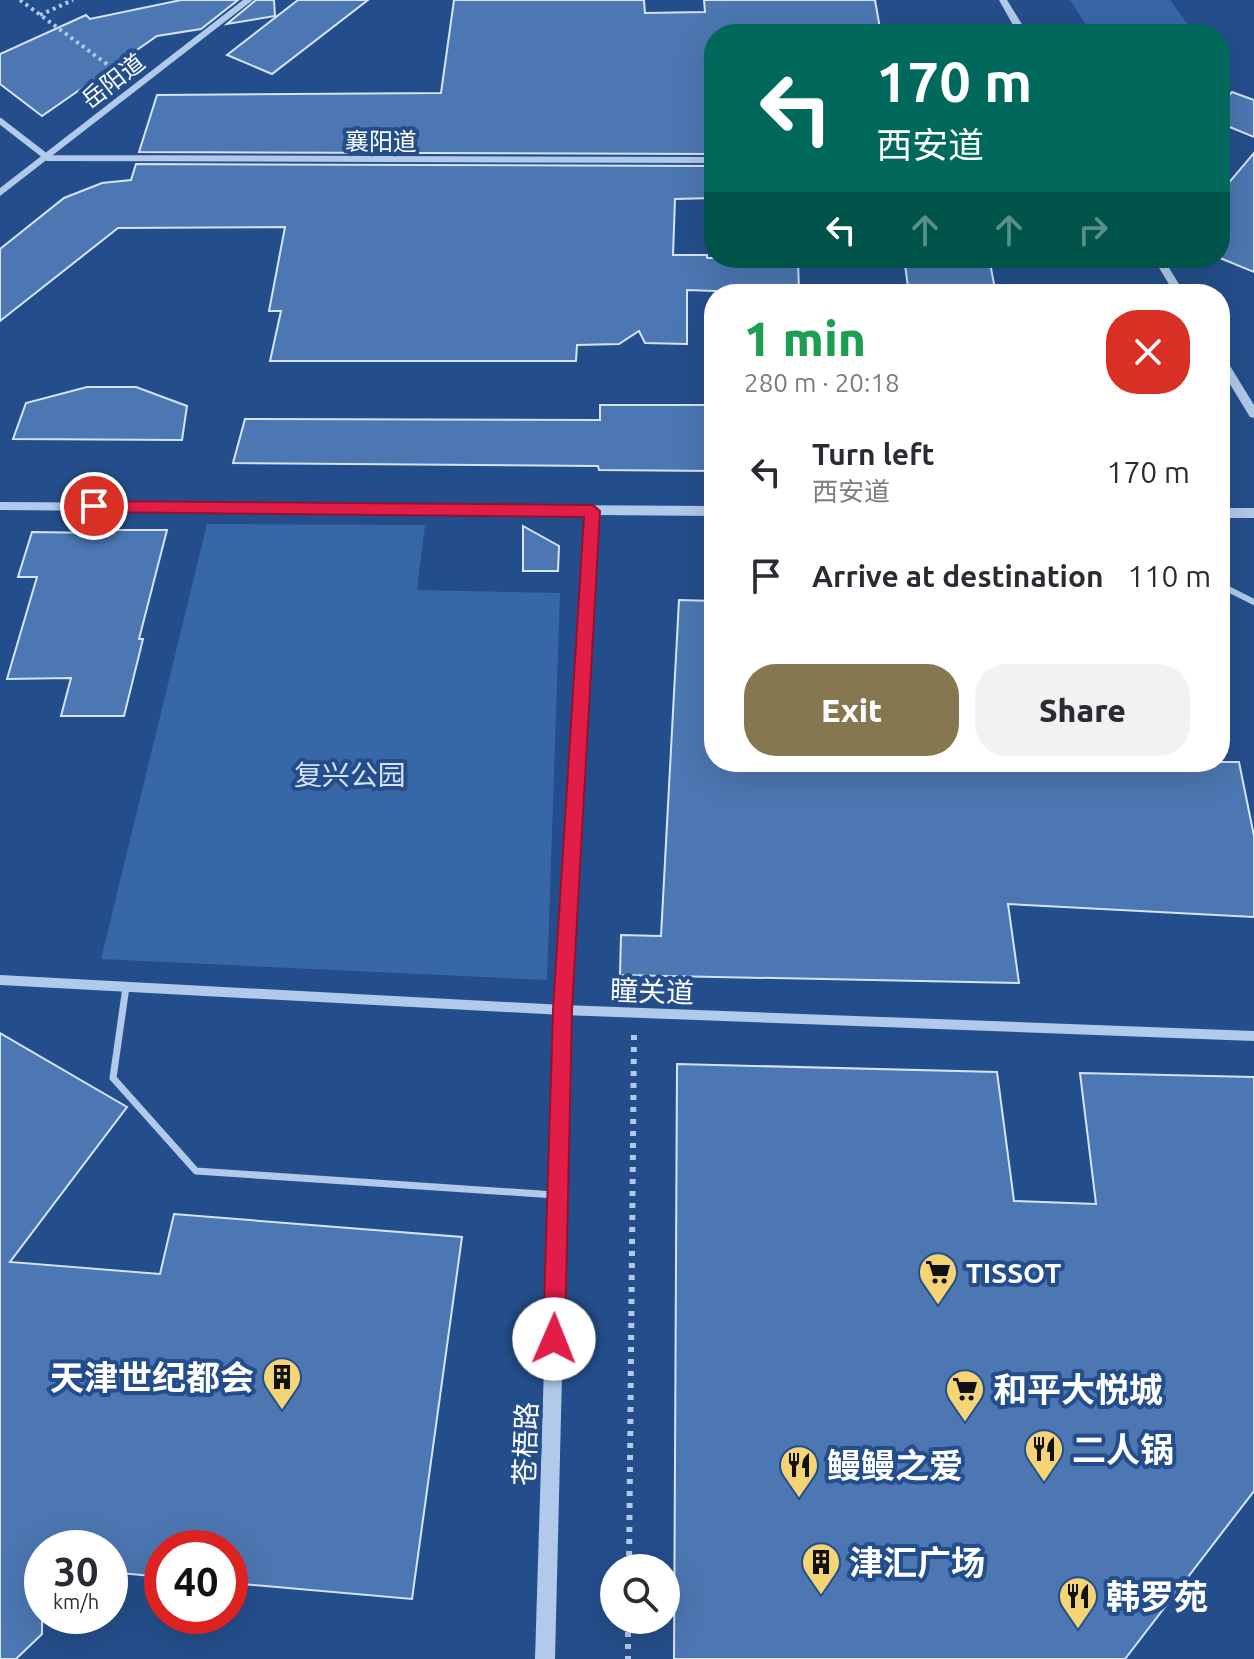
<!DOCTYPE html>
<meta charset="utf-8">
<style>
body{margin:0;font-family:Ubuntu,"Noto Sans SC",sans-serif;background:#f2f2f3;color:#2b2b33;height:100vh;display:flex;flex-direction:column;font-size:30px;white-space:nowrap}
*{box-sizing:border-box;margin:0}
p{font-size:26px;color:#7c7c81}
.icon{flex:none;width:44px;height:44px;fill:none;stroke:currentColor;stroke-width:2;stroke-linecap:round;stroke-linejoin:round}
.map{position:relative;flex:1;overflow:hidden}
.sheet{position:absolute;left:704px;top:284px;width:526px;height:488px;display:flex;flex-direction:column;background:#fff;border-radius:32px;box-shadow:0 8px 32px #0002}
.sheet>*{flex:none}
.banner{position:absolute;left:704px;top:24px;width:526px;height:244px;border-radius:32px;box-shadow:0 8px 32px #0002;background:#00695c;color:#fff;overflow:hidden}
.controls{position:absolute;left:600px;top:1554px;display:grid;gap:16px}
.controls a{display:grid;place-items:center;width:80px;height:80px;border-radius:50%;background:#fff;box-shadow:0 8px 32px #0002;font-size:40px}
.speed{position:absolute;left:24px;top:1530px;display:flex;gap:16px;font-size:40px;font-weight:700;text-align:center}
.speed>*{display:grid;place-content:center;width:104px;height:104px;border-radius:50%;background:#fff;box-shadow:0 8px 32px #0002;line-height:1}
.speed small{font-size:20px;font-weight:400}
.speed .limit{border:12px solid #d22;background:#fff;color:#111}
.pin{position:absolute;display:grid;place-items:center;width:68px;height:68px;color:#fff;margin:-34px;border:4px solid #fff;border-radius:50%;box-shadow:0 2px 8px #0007}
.me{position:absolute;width:88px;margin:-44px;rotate:1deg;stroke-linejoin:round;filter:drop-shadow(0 0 6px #0008)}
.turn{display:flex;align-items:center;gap:28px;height:168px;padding:0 40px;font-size:36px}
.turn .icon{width:104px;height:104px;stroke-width:2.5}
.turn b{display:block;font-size:56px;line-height:68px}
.lanes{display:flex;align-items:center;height:76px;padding:0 40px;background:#0003;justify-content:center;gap:40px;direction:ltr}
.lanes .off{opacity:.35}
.round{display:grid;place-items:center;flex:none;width:84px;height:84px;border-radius:32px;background:#f2f2f3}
.summary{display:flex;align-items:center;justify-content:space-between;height:136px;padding:0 40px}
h1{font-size:48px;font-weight:800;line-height:60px;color:#1e9e55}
.primary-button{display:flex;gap:16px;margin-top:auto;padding:16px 40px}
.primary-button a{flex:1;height:92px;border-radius:32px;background:#867751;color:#fff;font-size:32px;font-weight:800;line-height:92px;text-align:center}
.primary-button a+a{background:#f2f2f3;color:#2b2b33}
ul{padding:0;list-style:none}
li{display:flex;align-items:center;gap:24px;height:104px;padding:0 40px}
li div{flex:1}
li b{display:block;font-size:30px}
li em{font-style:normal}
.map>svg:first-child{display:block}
.green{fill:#3867a8}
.building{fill:#4c77b2;stroke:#d6e4f8;stroke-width:2}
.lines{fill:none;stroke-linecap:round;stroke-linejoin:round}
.path-far1{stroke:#b1c9ea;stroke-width:4;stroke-dasharray:3 4;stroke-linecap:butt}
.path{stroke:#b1c9ea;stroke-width:6;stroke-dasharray:5 7;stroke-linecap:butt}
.service-far1{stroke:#b1c9ea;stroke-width:6}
.service{stroke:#b1c9ea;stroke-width:7}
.minor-far1{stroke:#b1c9ea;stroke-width:6}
.minor{stroke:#b1c9ea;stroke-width:10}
.tertiary{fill:#b1c9ea;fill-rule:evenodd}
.route{fill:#e11d48;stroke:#92132f;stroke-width:2}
.labels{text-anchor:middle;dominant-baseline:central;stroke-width:8;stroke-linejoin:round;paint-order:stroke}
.far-street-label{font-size:24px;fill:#fff;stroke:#244e8b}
.park-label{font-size:28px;fill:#d6e4f8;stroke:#244e8b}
.street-label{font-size:28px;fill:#fff;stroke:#244e8b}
.poi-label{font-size:28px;font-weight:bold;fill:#fff;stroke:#244e8b;text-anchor:start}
.near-poi-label{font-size:34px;font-weight:bold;fill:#fff;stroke:#244e8b;text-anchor:start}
</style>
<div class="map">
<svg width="1254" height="1659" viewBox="0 0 1254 1659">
<rect width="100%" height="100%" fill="#244e8b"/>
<!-- green -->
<g class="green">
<path d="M 1070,0 L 1170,0 L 1189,26 L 1127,34 L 1092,34 Z"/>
<path d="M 207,524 L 425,525 L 417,590 L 560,593 L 547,980 L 101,959 Z"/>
</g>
<!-- building -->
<g class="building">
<path d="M 181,0 L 238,0 L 201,29 L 157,36 L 42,116 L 0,84 L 0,54 L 86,15 L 90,19 Z"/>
<path d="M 256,0 L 274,0 L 275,16 L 227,24 Z"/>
<path d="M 298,0 L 368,0 L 272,74 L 227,55 Z"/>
<path d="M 454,0 L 644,0 L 645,13 L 705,12 L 704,0 L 875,0 L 881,34 L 714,34 L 714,154 L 139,152 L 157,95 L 441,93 Z"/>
<path d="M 1232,92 L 1254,100 L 1254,137 L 1220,123 L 1220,105 Z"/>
<path d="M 1254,153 L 1254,272 L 1220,258 L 1220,193 Z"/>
<path d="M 136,164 L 714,166 L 714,198 L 675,199 L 673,255 L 707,255 L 707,258 L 798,258 L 799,294 L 687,290 L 687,344 L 645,343 L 639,331 L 619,344 L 577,345 L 576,361 L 270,361 L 281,311 L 269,311 L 285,227 L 118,228 L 0,321 L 0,249 L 64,198 L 102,183 L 131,180 Z"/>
<path d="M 904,258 L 989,258 L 996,294 L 909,294 Z"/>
<path d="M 87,387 L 136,387 L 187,406 L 182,440 L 13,439 L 26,403 Z"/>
<path d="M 600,405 L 712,405 L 714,471 L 599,470 L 598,466 L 233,463 L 245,419 L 600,420 Z"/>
<path d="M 523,526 L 559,546 L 558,571 L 523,571 Z"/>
<path d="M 103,530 L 167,530 L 139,639 L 143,639 L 124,716 L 61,716 L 71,678 L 7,679 L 37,577 L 18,577 L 32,532 L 102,533 Z"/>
<path d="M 679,600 L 714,601 L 714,762 L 1239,762 L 1254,836 L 1254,917 L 1008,904 L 1019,983 L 620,975 L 621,935 L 661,936 Z"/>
<path d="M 0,1033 L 127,1107 L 10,1262 L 160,1274 L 174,1214 L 462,1237 L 412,1599 L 230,1583 L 230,1548 L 162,1548 L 162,1577 L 110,1572 L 110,1548 L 42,1548 L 42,1634 L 16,1659 L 0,1659 Z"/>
<path d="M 677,1064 L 997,1072 L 1014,1201 L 1096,1204 L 1080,1073 L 1254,1077 L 1254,1491 L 1125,1659 L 674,1659 Z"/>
</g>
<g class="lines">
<!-- path-far1 -->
<g class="path-far1">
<path d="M 20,0 L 119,73"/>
<path d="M 40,15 L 73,0"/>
</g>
<!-- path -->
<g class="path">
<path d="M 629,1568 L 634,1033"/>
<path d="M 628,1620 L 628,1659"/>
</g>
<!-- service-far1 -->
<path class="service-far1" d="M 1220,585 L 1254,602"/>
<!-- service -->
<path class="service" d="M 126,987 L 113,1078 L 196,1171 L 555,1195"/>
<!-- minor-far1 -->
<path class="minor-far1" d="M 0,121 L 48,158 L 714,160"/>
<!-- minor -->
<path class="minor" d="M 0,980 L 563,1010 L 1254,1036"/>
<!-- tertiary -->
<g class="tertiary">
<path d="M 243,0 L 253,0 L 0,196 L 0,188 Z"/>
<path d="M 999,0 L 1007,0 L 1028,34 L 1018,34 Z"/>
<path d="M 1153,258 L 1163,258 L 1185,294 L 1175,294 Z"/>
<path d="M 1220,355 L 1224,356 L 1254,405 L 1254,418 L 1250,417 L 1220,368 Z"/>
<path d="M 0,502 L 714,506 L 714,516 L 599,515 L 571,1010 L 555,1659 L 535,1659 L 555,1010 L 587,515 L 0,510 Z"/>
<rect x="1220" y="508" width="34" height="10"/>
</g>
</g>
<!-- route -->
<path class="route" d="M 94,501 L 593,505 L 600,511 L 572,1010 L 565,1339 L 562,1347 L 554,1351 L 546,1347 L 543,1339 L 553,1010 L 584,517 L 94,512 L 86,506 Z"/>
<!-- icons -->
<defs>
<symbol id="supermarket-pin" viewBox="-11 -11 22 30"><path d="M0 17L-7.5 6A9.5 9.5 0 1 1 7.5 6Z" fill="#f5d475" stroke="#244e8b"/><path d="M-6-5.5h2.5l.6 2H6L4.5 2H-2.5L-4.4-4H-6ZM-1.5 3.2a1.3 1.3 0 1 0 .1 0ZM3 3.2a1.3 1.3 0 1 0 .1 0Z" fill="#111"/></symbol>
<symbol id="building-pin" viewBox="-11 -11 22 30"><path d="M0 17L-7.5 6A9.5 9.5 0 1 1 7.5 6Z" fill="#f5d475" stroke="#244e8b"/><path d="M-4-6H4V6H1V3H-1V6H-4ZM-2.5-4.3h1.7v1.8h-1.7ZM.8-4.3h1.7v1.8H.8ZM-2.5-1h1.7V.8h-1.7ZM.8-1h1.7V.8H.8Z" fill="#111"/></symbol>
<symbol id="restaurant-pin" viewBox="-11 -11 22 30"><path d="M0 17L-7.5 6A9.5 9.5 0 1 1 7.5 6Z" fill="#f5d475" stroke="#244e8b"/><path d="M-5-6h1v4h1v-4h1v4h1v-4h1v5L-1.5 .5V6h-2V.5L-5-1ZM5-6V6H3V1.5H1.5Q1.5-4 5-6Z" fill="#111"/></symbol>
</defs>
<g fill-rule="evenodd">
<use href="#supermarket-pin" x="916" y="1250" width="44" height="60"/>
<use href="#building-pin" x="260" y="1355" width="44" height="60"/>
<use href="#supermarket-pin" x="943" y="1367" width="44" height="60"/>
<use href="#restaurant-pin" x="1022" y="1427" width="44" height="60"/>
<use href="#restaurant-pin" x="777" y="1443" width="44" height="60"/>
<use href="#building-pin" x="799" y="1540" width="44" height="60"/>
<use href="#restaurant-pin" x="1056" y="1574" width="44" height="60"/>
</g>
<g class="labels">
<!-- far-street labels -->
<g class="far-street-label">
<text transform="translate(113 81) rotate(-38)">岳阳道</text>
<text x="381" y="141">襄阳道</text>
</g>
<!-- park labels -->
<g class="park-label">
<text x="350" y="774">复兴公园</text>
</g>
<!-- street labels -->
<g class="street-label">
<text transform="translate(652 991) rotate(2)">瞳关道</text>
<text transform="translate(525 1444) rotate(-88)">苍梧路</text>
</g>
<!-- poi labels -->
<g class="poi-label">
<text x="966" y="1272">TISSOT</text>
</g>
<!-- near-poi labels -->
<g class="near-poi-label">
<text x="254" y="1377" text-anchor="end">天津世纪都会</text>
<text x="993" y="1389">和平大悦城</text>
<text x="1072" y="1449">二人锅</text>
<text x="827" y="1465">鳗鳗之爱</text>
<text x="849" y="1562">津汇广场</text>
<text x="1106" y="1596">韩罗苑</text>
</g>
</g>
</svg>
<div class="controls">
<a><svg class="icon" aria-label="search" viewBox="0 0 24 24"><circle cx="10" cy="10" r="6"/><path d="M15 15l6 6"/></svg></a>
</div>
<div class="speed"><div>30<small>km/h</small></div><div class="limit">40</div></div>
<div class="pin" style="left:94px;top:506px;background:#d93025"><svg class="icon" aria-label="arrive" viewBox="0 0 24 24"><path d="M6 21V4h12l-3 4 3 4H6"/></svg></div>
<svg class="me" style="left:554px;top:1339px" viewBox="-20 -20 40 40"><circle r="19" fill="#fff"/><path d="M0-13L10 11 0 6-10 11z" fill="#e11d48"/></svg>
<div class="banner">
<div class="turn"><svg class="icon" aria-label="left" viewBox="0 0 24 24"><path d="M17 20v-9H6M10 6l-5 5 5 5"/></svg><div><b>170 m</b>西安道</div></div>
<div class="lanes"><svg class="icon" aria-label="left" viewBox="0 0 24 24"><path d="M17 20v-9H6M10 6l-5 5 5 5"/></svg><svg class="icon off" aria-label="ahead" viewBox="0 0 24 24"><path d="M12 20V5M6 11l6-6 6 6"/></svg><svg class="icon off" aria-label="ahead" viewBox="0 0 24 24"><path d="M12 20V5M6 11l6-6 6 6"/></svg><svg class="icon off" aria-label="right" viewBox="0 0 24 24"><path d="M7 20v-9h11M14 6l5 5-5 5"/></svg></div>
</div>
<section class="sheet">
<div class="summary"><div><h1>1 min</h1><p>280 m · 20:18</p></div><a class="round" style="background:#d93025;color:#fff"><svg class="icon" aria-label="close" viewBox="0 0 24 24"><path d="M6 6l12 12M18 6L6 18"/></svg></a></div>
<ul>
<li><svg class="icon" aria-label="left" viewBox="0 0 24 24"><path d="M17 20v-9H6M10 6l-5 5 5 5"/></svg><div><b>Turn left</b><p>西安道</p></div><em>170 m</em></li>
<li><svg class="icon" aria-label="arrive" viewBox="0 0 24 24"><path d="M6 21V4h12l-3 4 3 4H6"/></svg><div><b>Arrive at destination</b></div><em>110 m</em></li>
</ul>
<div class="primary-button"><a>Exit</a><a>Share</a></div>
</section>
</div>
